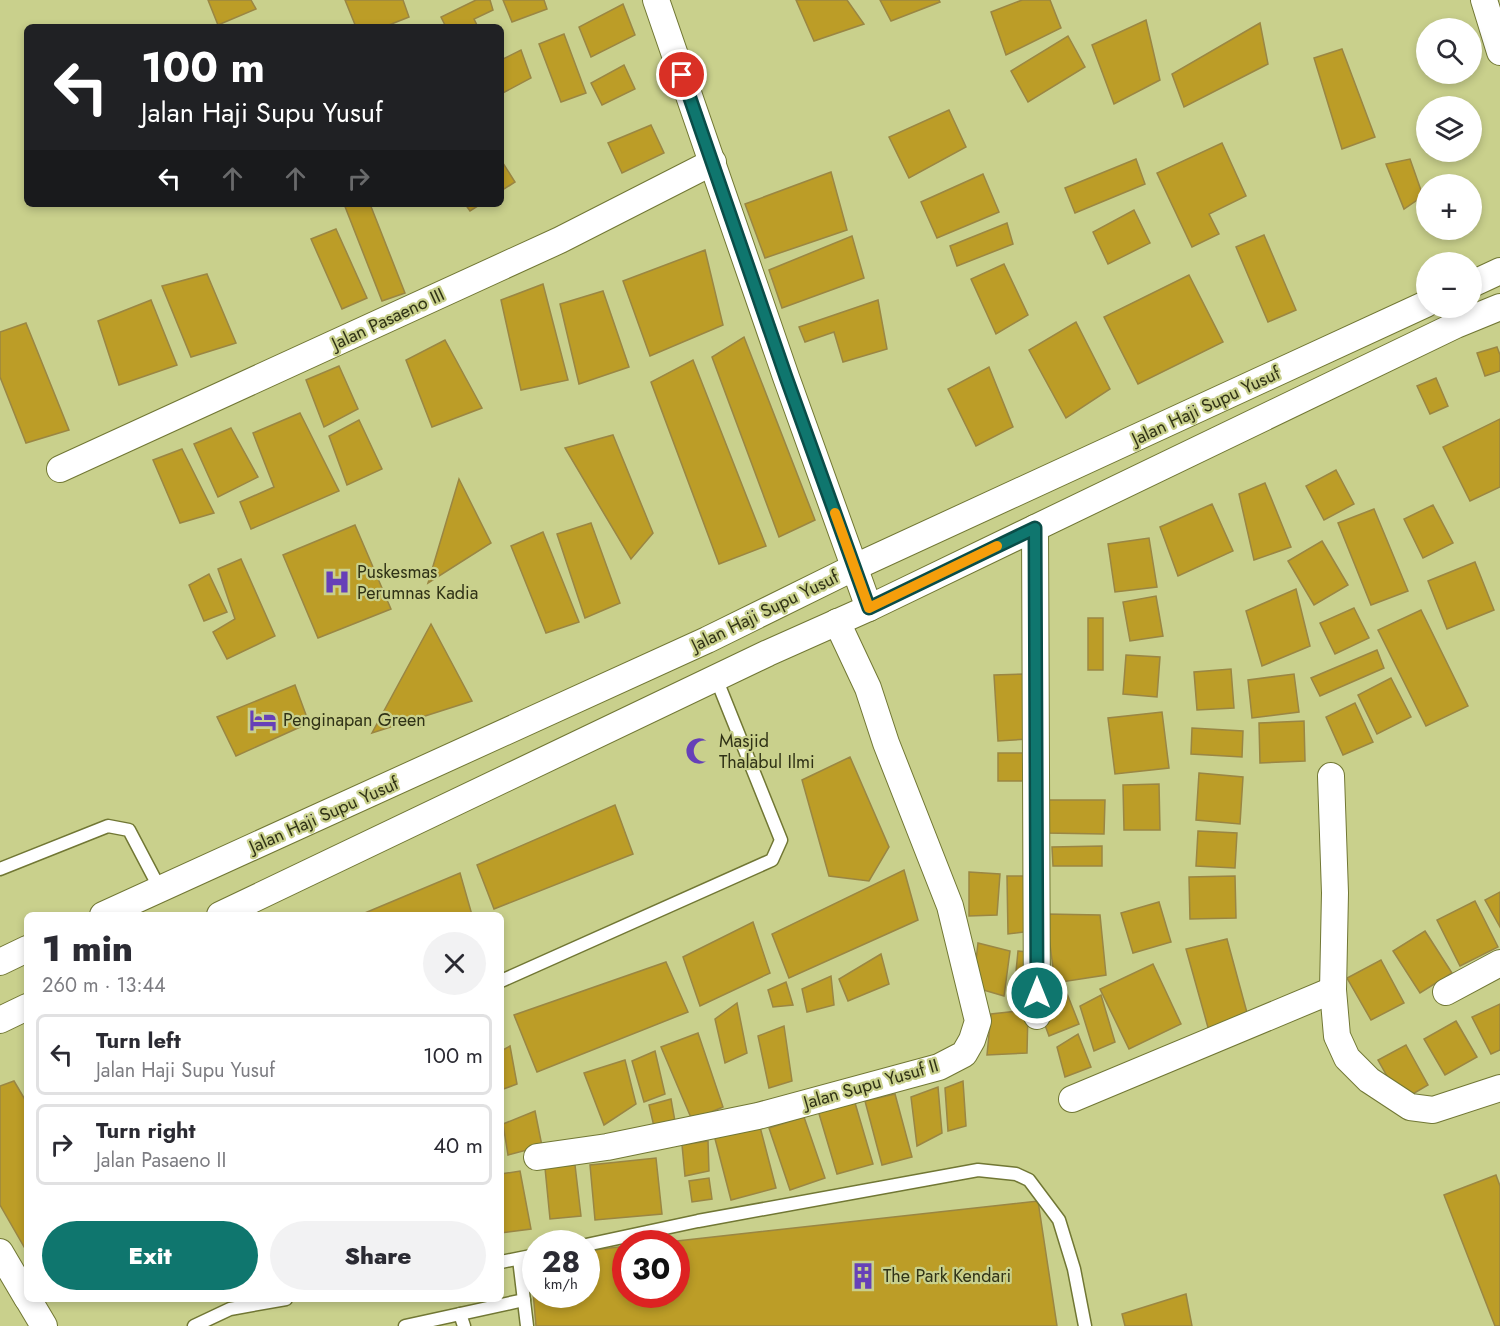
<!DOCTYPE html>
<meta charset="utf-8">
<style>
body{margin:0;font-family:Jost,sans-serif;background:#f2f2f3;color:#2b2b33;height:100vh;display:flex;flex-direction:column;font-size:22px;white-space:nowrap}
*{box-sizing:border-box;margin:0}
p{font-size:20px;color:#7c7c81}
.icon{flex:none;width:33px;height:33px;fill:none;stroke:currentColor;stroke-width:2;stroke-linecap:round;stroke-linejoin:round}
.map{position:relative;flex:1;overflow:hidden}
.side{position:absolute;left:24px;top:912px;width:480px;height:390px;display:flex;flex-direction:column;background:#fff;border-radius:9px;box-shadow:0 3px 9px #0003}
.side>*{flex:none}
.banner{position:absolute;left:24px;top:24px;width:480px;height:183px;border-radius:9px;box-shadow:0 3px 9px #0003;background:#202124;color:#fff;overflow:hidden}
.tools{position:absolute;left:1416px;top:18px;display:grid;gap:12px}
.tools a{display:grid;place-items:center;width:66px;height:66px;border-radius:50%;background:#fff;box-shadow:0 3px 9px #0003;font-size:30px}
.speed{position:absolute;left:522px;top:1230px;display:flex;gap:12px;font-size:30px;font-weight:700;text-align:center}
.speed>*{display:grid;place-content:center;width:78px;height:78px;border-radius:50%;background:#fff;box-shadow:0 3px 9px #0003;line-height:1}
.speed small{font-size:15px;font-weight:400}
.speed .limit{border:9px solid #d22;background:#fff;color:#111}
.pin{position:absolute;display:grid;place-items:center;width:51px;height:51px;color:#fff;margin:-26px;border:3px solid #fff;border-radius:50%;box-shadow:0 2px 6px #0007}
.me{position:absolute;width:66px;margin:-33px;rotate:0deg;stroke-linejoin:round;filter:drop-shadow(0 0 4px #0008)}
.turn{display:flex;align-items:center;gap:21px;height:126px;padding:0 18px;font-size:27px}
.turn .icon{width:78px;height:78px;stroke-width:2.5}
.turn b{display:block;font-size:42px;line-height:51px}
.lanes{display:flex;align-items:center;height:57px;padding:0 18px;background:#0003;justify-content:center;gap:30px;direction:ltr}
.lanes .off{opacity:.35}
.round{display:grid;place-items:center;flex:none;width:63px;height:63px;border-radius:32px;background:#f2f2f3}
.overview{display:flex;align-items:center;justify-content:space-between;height:102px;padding:0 18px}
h1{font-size:36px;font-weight:800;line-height:45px}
.cta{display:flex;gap:12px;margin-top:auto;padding:12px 18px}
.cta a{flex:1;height:69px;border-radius:36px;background:#0f766e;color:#fff;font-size:24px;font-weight:800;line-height:69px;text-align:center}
.cta a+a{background:#f2f2f3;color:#2b2b33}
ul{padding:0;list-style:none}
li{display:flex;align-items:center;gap:18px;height:81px;margin:0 12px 9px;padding:0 6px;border:3px solid #e1e1e2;border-radius:9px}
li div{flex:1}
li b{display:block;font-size:22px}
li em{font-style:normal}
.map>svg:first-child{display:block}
.building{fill:#bc9d27;stroke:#9a8643;stroke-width:1.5}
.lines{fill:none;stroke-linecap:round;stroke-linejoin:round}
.service-casing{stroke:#717734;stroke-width:15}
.minor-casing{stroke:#717734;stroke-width:28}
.service{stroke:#fff;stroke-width:12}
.minor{stroke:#fff;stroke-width:26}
.route-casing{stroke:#0a4d48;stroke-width:15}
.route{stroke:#0f766e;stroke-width:10}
.slow{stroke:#f59e0b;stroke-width:10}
.labels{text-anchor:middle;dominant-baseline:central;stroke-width:4.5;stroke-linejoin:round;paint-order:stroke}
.street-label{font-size:18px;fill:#303216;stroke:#c9d08c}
.poi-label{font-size:18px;fill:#303216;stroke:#c9d08c;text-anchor:start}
</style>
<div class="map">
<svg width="1500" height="1326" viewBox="0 0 1500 1326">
<rect width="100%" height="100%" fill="#c9d08c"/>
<!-- building -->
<g class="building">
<path d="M 208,0 L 251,0 L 256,9 L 218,25 Z"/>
<path d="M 345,0 L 403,0 L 409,17 L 384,27 L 356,27 Z"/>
<path d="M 476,0 L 490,0 L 493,10 L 474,19 L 478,27 L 446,27 L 441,17 Z"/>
<path d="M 503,0 L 544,0 L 547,9 L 512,22 Z"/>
<path d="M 796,0 L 847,0 L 864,24 L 814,41 Z"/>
<path d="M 880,0 L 939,0 L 940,2 L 891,21 Z"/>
<path d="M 1022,0 L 1050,0 L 1061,28 L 1006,55 L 991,12 Z"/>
<path d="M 623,4 L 635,35 L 591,57 L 579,27 Z"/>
<path d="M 1146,20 L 1160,80 L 1114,104 L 1092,45 Z"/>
<path d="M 1260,23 L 1268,64 L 1184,107 L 1172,74 Z"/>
<path d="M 564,34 L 586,93 L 561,102 L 539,44 Z"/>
<path d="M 1068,36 L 1085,67 L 1028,102 L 1011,71 Z"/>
<path d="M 1342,49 L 1375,137 L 1342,149 L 1314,58 Z"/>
<path d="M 521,50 L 531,78 L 501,94 L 501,60 Z"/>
<path d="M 624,65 L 635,89 L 602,105 L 591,83 Z"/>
<path d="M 949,110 L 966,147 L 909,178 L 889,137 Z"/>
<path d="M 651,125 L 664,153 L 622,173 L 608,143 Z"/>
<path d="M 1222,143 L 1246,196 L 1209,214 L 1219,234 L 1192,247 L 1157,173 Z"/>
<path d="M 1136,159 L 1145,184 L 1075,213 L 1065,188 Z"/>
<path d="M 1410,159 L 1423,196 L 1404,209 L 1386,164 Z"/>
<path d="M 501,160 L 515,182 L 501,191 Z"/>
<path d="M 831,172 L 847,230 L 765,258 L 745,204 Z"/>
<path d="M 983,174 L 999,212 L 937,238 L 921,202 Z"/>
<path d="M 344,204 L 370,204 L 405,293 L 382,301 Z"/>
<path d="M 465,204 L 481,204 L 470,211 Z"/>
<path d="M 1134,210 L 1150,243 L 1108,264 L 1093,232 Z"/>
<path d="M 1007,223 L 1013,244 L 957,266 L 950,246 Z"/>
<path d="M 336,229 L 367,298 L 342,309 L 311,239 Z"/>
<path d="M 1264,235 L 1296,310 L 1268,322 L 1236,247 Z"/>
<path d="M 852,236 L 864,278 L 782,308 L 769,270 Z"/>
<path d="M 705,250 L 723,325 L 650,356 L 623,281 Z"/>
<path d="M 1004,264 L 1028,315 L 996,334 L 971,279 Z"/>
<path d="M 207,274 L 236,343 L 191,357 L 162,286 Z"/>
<path d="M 1189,275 L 1223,342 L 1138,384 L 1104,317 Z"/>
<path d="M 543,284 L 568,380 L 521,390 L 501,300 Z"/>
<path d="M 603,291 L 629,367 L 579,384 L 560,304 Z"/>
<path d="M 151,300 L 177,365 L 119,385 L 98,321 Z"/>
<path d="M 878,300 L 887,349 L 843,362 L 834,332 L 805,342 L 799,327 Z"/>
<path d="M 1076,322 L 1110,389 L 1066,418 L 1029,350 Z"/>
<path d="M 26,323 L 69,430 L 26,443 L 0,377 L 0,332 Z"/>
<path d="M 744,337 L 815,520 L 779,537 L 712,357 Z"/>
<path d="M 445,340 L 482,408 L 432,427 L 406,360 Z"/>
<path d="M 1497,347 L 1500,355 L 1500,371 L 1485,376 L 1477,353 Z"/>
<path d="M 693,360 L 766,546 L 719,564 L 651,382 Z"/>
<path d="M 339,366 L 358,409 L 324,427 L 306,380 Z"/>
<path d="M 989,367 L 1013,427 L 976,446 L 948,389 Z"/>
<path d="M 1436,378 L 1448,406 L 1430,414 L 1417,386 Z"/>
<path d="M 300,413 L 339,491 L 251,529 L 240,502 L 274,487 L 253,433 Z"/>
<path d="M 1500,419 L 1500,487 L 1470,501 L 1443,447 Z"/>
<path d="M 359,420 L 382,469 L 347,485 L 329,436 Z"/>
<path d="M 231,428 L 258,477 L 218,497 L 194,444 Z"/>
<path d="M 613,435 L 653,533 L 631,559 L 565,448 Z"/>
<path d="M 182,449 L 214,513 L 180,523 L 153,460 Z"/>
<path d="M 1336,470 L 1354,504 L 1324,520 L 1306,486 Z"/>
<path d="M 459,479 L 491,543 L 428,583 Z"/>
<path d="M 1265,483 L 1291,547 L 1254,560 L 1239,494 Z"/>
<path d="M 1212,504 L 1233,551 L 1178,576 L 1160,527 Z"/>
<path d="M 1433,505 L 1453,543 L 1423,558 L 1404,519 Z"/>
<path d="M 1374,509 L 1408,591 L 1371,605 L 1338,523 Z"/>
<path d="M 591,523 L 620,603 L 585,618 L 557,534 Z"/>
<path d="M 355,525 L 391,609 L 318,638 L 283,555 Z"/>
<path d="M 543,532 L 579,622 L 546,633 L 511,546 Z"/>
<path d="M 1149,538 L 1157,587 L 1115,592 L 1108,544 Z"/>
<path d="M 1322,541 L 1348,585 L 1314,605 L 1288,561 Z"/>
<path d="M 241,559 L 275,636 L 227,659 L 213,632 L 235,619 L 218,569 Z"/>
<path d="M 1475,562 L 1494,610 L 1447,629 L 1428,581 Z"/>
<path d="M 209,574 L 227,612 L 204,621 L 189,585 Z"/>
<path d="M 1296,589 L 1310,646 L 1262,666 L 1246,611 Z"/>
<path d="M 1156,596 L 1163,636 L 1130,641 L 1123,602 Z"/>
<path d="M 1354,608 L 1369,638 L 1335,654 L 1320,623 Z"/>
<path d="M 1421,610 L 1468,706 L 1426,726 L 1378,630 Z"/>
<rect x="1088" y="618" width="15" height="52"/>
<path d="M 431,624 L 472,701 L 372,733 Z"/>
<path d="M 1377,650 L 1384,668 L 1320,696 L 1311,678 Z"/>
<path d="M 1126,655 L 1160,657 L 1157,697 L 1123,694 Z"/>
<path d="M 1231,669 L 1234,708 L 1197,710 L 1194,672 Z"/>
<path d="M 1025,674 L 1029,739 L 998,741 L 994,675 Z"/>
<path d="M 1294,674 L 1299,712 L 1252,718 L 1248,680 Z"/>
<path d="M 1391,678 L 1411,717 L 1377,734 L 1358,695 Z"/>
<path d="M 295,685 L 309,723 L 236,756 L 217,717 Z"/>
<path d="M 1355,703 L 1373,742 L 1343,755 L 1326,717 Z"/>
<path d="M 1162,712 L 1169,768 L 1115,774 L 1108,718 Z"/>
<path d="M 1304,721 L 1305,761 L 1260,763 L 1259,723 Z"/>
<path d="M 1192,728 L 1243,731 L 1242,757 L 1191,754 Z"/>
<rect x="998" y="753" width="33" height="28"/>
<path d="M 850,757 L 889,847 L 869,881 L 829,876 L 802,780 Z"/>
<path d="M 1199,773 L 1243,777 L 1240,824 L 1196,820 Z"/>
<path d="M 1159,784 L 1160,830 L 1124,830 L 1123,785 Z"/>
<path d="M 1045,800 L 1105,800 L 1104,834 L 1045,833 Z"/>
<path d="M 615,805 L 633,854 L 494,909 L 477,865 Z"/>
<path d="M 1198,831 L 1237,833 L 1235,868 L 1196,866 Z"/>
<path d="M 1102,846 L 1102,866 L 1053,866 L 1052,847 Z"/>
<path d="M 904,870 L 918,920 L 789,978 L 772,934 Z"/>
<path d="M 969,872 L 1000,874 L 997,915 L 969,916 Z"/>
<path d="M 460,873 L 472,915 L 360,915 Z"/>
<path d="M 1007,876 L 1026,876 L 1031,931 L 1008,934 Z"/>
<path d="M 1235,876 L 1236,918 L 1190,919 L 1189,877 Z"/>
<path d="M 1500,892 L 1500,927 L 1485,900 Z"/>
<path d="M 1475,901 L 1498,947 L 1460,966 L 1437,920 Z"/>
<path d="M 1159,902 L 1171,942 L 1133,953 L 1121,913 Z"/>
<path d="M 1046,914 L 1100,915 L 1106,975 L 1055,983 Z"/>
<path d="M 753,922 L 770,973 L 700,1006 L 683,957 Z"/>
<path d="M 1425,931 L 1452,973 L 1420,993 L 1393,951 Z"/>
<path d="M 1227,939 L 1249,1020 L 1209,1031 L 1186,949 Z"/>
<path d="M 978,943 L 1010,951 L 1004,996 L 973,987 Z"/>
<path d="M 1018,951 L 1039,953 L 1036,993 L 1014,992 Z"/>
<path d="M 881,954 L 889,984 L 848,1001 L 839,979 Z"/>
<path d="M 1381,960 L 1404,1003 L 1371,1020 L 1347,978 Z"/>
<path d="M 666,962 L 688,1012 L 537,1072 L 514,1015 Z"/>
<path d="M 1153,964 L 1181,1024 L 1129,1049 L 1100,989 Z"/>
<path d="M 831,976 L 834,1005 L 807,1012 L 802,989 Z"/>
<path d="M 786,982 L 793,1005 L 773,1007 L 768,990 Z"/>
<path d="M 1066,991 L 1079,1024 L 1049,1036 L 1038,1006 Z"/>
<path d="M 1101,995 L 1115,1042 L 1094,1051 L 1080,1006 Z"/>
<path d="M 737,1003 L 747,1053 L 725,1063 L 715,1019 Z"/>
<path d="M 1500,1004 L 1500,1050 L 1491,1054 L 1472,1017 Z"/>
<path d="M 1028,1010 L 1027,1053 L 987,1055 L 991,1014 Z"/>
<path d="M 1456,1021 L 1477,1057 L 1445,1075 L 1424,1039 Z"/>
<path d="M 784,1026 L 792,1081 L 769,1088 L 758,1036 Z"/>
<path d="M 698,1033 L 723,1107 L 692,1120 L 661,1047 Z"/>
<path d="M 1078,1034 L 1091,1067 L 1065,1077 L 1057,1047 Z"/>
<path d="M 1406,1045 L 1428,1085 L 1401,1101 L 1378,1060 Z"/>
<path d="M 510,1046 L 517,1084 L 501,1090 L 501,1051 Z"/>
<path d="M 655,1051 L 665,1094 L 644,1102 L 632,1061 Z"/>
<path d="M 625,1060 L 636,1104 L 604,1125 L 584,1073 Z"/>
<path d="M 14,1081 L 27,1103 L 27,1252 L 0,1205 L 0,1086 Z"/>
<path d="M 963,1081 L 966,1126 L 948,1131 L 945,1088 Z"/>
<path d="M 938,1087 L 942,1133 L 917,1146 L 911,1097 Z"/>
<path d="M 895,1094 L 912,1157 L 882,1165 L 865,1101 Z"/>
<path d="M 853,1096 L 873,1164 L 837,1174 L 817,1107 Z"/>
<path d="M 671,1099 L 676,1127 L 655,1131 L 649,1105 Z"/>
<path d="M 535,1111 L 542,1146 L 508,1155 L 503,1124 Z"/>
<path d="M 804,1117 L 825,1178 L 790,1190 L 769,1128 Z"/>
<path d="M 759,1123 L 776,1188 L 731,1200 L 714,1135 Z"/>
<path d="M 708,1141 L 709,1171 L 685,1176 L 682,1145 Z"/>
<path d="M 656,1158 L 662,1214 L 595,1220 L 590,1165 Z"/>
<path d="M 575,1165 L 581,1216 L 550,1219 L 545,1168 Z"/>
<path d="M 520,1171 L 531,1229 L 501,1233 L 501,1174 Z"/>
<path d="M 1496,1175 L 1500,1186 L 1500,1326 L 1495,1326 L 1444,1195 Z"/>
<path d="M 709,1178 L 712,1199 L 692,1202 L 689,1181 Z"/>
<path d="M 1038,1201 L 1057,1326 L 536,1326 L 530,1257 L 536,1256 L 536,1294 L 586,1294 L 586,1251 L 626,1246 L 626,1294 L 676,1294 L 676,1244 L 650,1244 Z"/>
<path d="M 1186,1294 L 1192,1326 L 1125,1326 L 1122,1314 Z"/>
</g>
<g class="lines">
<defs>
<g id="service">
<path d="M 0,869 L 108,826 L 129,830 L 160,889"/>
<path d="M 501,981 L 772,860 L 781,840 L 716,678"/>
<path d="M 586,1245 L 698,1221 L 978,1170 L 1016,1174 L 1029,1180 L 1059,1220 L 1074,1269 L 1085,1326"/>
<path d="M 519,1259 L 527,1326"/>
<path d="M 501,1262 L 536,1255"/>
<path d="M 460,1314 L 464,1326"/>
<path d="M 194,1326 L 230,1309 L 286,1299"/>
<path d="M 405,1326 L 524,1300"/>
</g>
<g id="minor">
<path d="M 656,0 L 786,377 L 869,608"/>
<path d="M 1484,0 L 1500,52"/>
<path d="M 1472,284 L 1500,271"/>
<path d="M 60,469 L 560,240 L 713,162"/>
<path d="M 1035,528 L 1037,1016"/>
<path d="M 1331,776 L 1335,893 L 1333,990 L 1337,1036 L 1347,1058 L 1369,1080 L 1410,1107 L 1433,1110 L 1500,1088"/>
<path d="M 103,915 L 707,640 L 855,567 L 1426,304"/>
<path d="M 220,915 L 768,653 L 869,608 L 1456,325 L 1500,307"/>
<path d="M 0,962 L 27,949"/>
<path d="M 1446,992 L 1500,963"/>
<path d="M 0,1020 L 27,1007"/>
<path d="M 1072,1099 L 1333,990"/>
<path d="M 537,1157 L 607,1147 L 758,1116 L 939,1067 L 964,1054 L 972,1040 L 978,1021 L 950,906 L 886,743 L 868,688 L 837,622"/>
<path d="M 0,1252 L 27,1298"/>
<path d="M 28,1299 L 44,1326"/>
</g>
</defs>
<!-- service casing -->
<use href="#service" class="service-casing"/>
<!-- minor casing -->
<use href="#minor" class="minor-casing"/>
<!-- service -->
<use href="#service" class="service"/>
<!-- minor -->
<use href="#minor" class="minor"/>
</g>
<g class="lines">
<defs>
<path id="route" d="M 682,75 L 786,377 L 869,608 L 1035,528 L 1037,993"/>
</defs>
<!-- route casing -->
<use href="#route" class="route-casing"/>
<!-- route -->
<use href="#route" class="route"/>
<!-- slow -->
<path class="slow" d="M 835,513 L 869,608 L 997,546"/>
</g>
<!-- icons -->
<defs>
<symbol id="hospital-bare" viewBox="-9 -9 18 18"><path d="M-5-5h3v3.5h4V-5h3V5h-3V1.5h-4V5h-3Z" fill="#6640b8" stroke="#c9d08c" stroke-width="2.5" paint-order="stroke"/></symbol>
<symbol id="hotel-bare" viewBox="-9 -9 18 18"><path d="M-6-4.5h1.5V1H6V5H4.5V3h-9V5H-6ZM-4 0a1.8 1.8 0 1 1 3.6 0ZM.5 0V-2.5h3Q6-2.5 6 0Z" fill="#6640b8" stroke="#c9d08c" stroke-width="2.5" paint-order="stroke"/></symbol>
<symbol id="mosque-bare" viewBox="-9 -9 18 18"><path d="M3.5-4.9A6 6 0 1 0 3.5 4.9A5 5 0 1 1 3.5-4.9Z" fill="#6640b8" stroke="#c9d08c" stroke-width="2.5" paint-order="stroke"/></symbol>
<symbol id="building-bare" viewBox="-9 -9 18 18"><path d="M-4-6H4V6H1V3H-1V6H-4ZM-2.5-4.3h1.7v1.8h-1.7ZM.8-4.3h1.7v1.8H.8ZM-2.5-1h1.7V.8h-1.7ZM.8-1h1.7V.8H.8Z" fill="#6640b8" stroke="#c9d08c" stroke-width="2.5" paint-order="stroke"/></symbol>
</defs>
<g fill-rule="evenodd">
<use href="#hospital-bare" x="318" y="563" width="38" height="38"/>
<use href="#hotel-bare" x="244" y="701" width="38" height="38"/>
<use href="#mosque-bare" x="680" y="732" width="38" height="38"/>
<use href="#building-bare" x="844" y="1257" width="38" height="38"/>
</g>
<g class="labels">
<!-- street labels -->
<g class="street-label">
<text transform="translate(388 319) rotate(-25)">Jalan Pasaeno III</text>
<text transform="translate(1206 406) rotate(-25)">Jalan Haji Supu Yusuf</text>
<text transform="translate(765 611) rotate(-26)">Jalan Haji Supu Yusuf</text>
<text transform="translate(324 815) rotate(-24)">Jalan Haji Supu Yusuf</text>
<text transform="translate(871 1084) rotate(-16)">Jalan Supu Yusuf II</text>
</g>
<!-- poi labels -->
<g class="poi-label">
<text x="357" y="572">Puskesmas<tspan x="357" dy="21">Perumnas Kadia</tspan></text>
<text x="283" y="720">Penginapan Green</text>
<text x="719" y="741">Masjid<tspan x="719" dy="21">Thalabul Ilmi</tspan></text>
<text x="883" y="1276">The Park Kendari</text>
</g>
</g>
</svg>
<div class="tools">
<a><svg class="icon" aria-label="search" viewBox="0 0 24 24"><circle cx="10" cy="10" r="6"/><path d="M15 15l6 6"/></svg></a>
<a><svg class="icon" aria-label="layers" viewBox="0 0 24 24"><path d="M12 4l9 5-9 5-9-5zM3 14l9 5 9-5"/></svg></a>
<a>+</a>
<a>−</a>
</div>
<div class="speed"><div>28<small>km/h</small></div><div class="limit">30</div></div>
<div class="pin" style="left:682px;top:75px;background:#d93025"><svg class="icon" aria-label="arrive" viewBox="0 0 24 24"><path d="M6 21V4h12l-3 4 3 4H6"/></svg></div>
<svg class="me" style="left:1037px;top:993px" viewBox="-20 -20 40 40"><circle r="17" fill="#0f766e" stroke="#fff" stroke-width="3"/><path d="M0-11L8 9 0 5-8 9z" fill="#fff"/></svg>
<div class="banner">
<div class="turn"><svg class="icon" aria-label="left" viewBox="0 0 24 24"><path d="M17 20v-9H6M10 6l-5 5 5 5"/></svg><div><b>100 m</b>Jalan Haji Supu Yusuf</div></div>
<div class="lanes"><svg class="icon" aria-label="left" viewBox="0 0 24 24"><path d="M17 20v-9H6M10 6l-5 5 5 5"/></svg><svg class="icon off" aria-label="ahead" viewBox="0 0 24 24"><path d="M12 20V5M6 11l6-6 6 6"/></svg><svg class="icon off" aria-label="ahead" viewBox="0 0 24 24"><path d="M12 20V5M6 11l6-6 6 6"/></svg><svg class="icon off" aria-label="right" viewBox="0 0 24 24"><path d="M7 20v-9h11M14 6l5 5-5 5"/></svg></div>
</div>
<section class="side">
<div class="overview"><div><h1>1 min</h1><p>260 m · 13:44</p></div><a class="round"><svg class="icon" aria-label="close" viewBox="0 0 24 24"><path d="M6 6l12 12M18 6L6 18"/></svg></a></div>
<ul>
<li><svg class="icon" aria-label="left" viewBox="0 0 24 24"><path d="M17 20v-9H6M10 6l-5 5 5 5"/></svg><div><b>Turn left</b><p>Jalan Haji Supu Yusuf</p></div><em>100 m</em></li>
<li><svg class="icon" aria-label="right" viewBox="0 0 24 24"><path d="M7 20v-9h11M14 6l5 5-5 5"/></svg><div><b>Turn right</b><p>Jalan Pasaeno II</p></div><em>40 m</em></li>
</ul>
<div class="cta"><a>Exit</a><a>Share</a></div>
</section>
</div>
